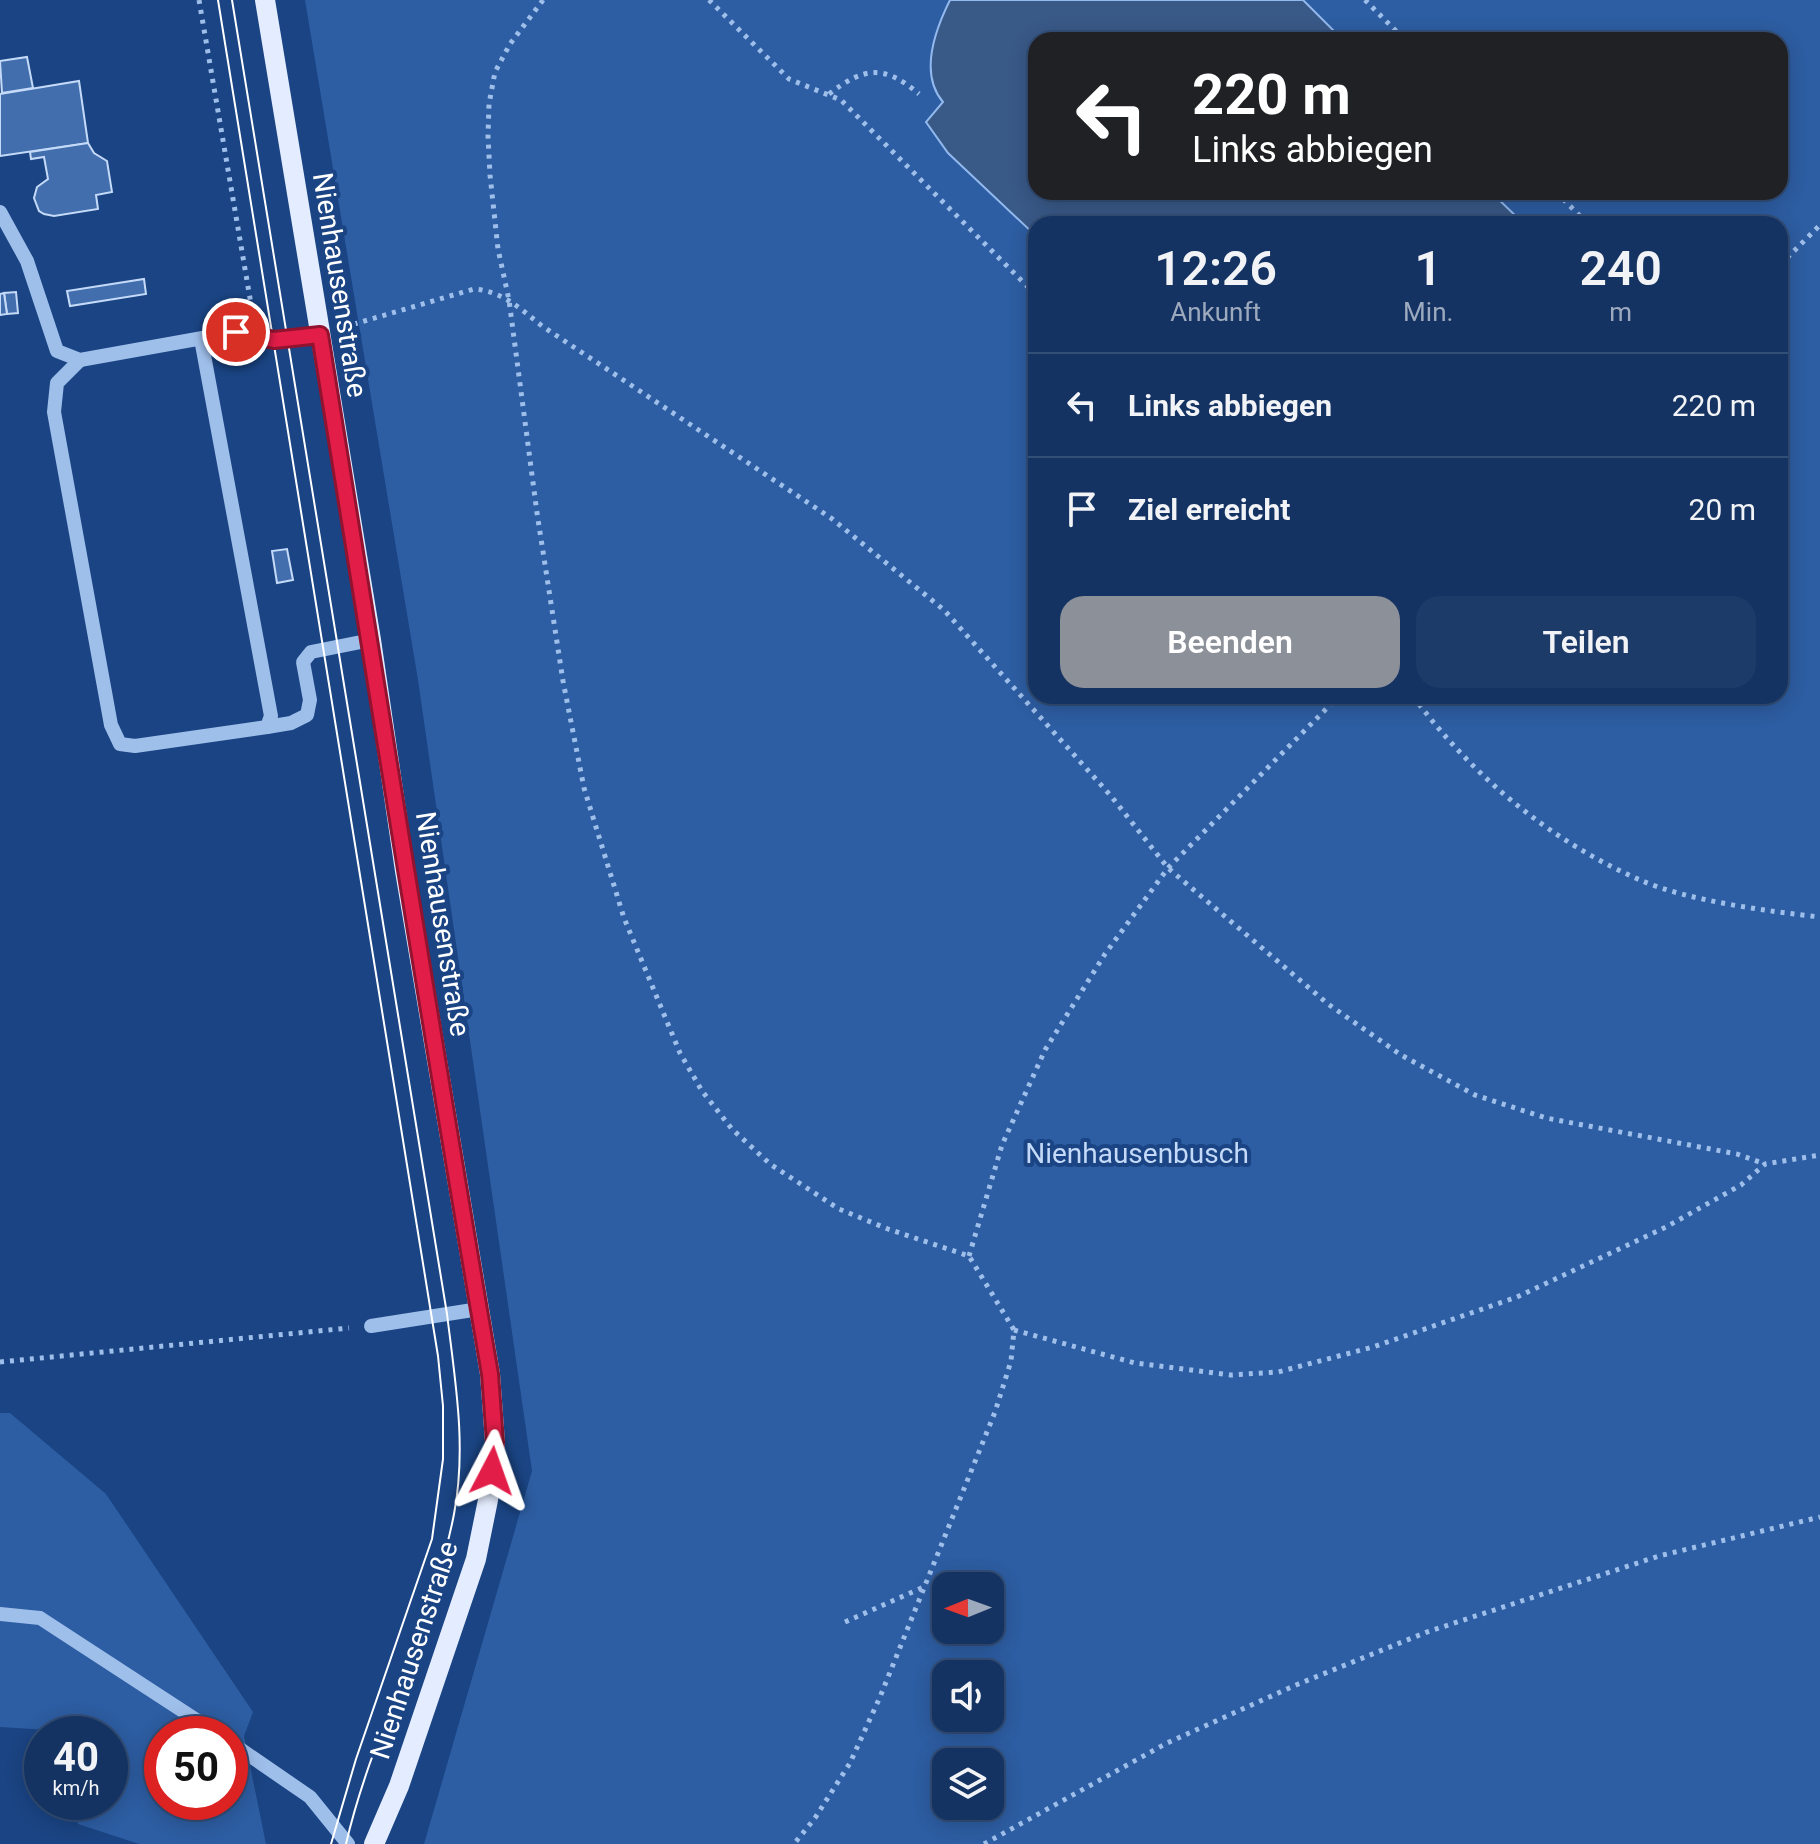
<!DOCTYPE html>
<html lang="de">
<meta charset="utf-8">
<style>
body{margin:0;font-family:Roboto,sans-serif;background:#1d3b68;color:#f1f3f6;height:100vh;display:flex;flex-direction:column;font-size:30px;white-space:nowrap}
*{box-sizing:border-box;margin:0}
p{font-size:26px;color:#9daabe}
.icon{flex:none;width:44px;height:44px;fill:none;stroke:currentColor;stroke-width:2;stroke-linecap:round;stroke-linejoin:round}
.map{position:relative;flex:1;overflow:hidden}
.panel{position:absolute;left:1028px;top:216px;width:760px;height:488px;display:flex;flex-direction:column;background:#143362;border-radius:24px;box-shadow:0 4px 20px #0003,0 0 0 2px #334e77}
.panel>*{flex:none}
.hud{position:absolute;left:1028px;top:32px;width:760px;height:168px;border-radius:24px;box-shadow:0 4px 20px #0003,0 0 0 2px #334e77;background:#202124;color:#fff;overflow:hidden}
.needle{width:52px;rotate:269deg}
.controls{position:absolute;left:932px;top:1572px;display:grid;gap:16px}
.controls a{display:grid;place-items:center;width:72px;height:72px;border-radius:16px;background:#143362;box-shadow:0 4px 20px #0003,0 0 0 2px #334e77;font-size:40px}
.speed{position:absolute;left:24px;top:1716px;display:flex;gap:16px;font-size:40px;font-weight:700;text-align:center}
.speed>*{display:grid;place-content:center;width:104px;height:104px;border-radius:50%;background:#143362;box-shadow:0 4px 20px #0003,0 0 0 2px #334e77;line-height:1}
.speed small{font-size:20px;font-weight:400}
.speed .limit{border:12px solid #d22;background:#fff;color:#111}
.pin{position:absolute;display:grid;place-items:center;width:68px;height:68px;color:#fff;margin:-34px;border:4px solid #fff;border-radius:50%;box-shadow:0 2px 8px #0007}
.me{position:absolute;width:88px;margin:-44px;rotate:4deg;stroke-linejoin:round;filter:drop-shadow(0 0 6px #0008)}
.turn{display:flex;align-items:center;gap:28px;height:168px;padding:0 32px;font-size:36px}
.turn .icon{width:104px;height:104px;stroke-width:2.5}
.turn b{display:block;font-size:56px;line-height:68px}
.eta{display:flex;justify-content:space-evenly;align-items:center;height:136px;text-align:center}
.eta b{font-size:48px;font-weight:600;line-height:56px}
.action{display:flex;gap:16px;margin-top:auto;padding:16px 32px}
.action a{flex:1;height:92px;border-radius:24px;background:#8c9099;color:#fff;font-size:32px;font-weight:600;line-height:92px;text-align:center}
.action a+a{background:#1d3b68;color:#f1f3f6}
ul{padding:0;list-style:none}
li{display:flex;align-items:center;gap:24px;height:104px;padding:0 32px;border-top:2px solid #334e77}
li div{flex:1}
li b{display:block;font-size:30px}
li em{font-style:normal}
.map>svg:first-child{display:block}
.green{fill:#2d5da2;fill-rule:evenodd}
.water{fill:#395987;stroke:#92b9ee;stroke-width:2}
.building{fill:#426ead;stroke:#c4daf8;stroke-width:2}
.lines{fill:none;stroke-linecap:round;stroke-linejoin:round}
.path{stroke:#9fbfeb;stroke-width:5;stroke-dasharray:4 6;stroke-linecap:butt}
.minor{stroke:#9fbfeb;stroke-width:14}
.major{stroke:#e4edff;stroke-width:20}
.tram{stroke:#fff;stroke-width:2}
.route-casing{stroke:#92132f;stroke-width:20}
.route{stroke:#e11d48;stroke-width:14}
.labels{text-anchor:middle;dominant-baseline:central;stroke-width:8;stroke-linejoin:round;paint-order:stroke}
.street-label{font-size:28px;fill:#fff;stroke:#1a4483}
.park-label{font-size:28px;fill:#c4daf8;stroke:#1a4483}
</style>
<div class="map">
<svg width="1820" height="1844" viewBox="0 0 1820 1844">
<rect width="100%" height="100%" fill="#1a4483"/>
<!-- green -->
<g class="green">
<path d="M 305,0 L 1820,0 L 1820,1844 L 424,1844 L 532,1471 L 418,680 ZM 1036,40 L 1780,40 L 1780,192 L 1036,192 ZM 1036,224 L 1780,224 L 1780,696 L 1036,696 ZM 946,1586 L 990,1586 L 990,1630 L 946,1630 ZM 946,1674 L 990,1674 L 990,1718 L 946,1718 ZM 946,1762 L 990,1762 L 990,1806 L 946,1806 Z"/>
<path d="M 0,1413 L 10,1413 L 106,1494 L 253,1712 L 244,1736 L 266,1844 L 139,1844 L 78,1824 L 75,1802 L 110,1802 L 110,1734 L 65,1734 L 64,1731 L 0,1727 ZM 162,1734 L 230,1734 L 230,1802 L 162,1802 Z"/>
</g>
<!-- water -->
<path class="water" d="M 950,0 L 1303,0 L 1343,40 L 1036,40 L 1036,192 L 1491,192 L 1524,224 L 1036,224 L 1036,236 L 948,153 L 926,122 L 943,102 C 919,74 935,30 950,0 Z"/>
<!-- building -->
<g class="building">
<path d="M 27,57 L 33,88 L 2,93 L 0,61 Z"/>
<path d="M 79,81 L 88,143 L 0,156 L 0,94 Z"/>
<path d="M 88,143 L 94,153 L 107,161 L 112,192 L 96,195 L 98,209 L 54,216 L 44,214 L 39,211 L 34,198 L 37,187 L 48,179 L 44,157 L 31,159 L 30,152 Z"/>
<path d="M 144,279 L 146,294 L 70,306 L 67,291 Z"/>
<path d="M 16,292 L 18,313 L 7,314 L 4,293 Z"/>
<path d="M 4,293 L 7,314 L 0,315 L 0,294 Z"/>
<path d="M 287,549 L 293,580 L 277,583 L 272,551 Z"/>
</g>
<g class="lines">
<!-- path -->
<g class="path">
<path d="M 199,0 L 252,310"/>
<path d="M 543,0 L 510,44 L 495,72 L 489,104 L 488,136 L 490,175 L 498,249 L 509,300 L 537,513 L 563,681 L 584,788 L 624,918 L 680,1053 L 702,1091 L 732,1129 L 770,1164 L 839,1209 L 888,1229 L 969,1256 L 1014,1330 L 1011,1361 L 995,1412 L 880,1697 L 850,1763 L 815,1818 L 794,1844"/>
<path d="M 709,0 L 789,79 L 841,100 L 1036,295"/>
<path d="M 1365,0 L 1405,40"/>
<path d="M 829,94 C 864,67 884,64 919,94"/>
<path d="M 1556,192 L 1588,224"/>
<path d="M 1780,265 L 1820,225"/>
<path d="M 344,327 L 474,289 C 502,291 521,309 542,326 L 831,518 L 944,610 L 1111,796 L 1168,868 L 1328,1004 L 1401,1055 L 1475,1095 L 1546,1118 L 1737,1154 L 1765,1164"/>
<path d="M 1413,696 C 1471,775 1550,841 1640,880 C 1688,901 1767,911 1820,917"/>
<path d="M 969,1256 L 1002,1145 L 1045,1050 L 1105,954 L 1168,868 L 1339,696"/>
<path d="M 1014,1330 L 1135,1363 L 1231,1375 L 1278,1372 L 1373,1347 L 1517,1297 L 1666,1227 L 1741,1185 L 1765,1164 L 1820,1155"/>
<path d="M 0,1362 L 349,1328"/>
<path d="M 845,1622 L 926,1586"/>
<path d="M 984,1844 L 1167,1743 L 1296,1685 L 1427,1632 L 1659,1556 L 1820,1517"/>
</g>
<!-- minor -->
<g class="minor">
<path d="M 0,212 L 27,261 L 57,351 L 80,360 L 236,332 L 274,340 L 320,335"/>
<path d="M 80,360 L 57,383 L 54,412 L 111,725 L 120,744 L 135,746 L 267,727 L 271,716 L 201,339"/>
<path d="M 267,727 L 291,723 L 307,715 L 310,700 L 303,662 L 311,652 L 371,640"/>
<path d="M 371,1326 L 479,1309"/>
<path d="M 0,1614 L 40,1618 L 218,1734"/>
<path d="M 230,1742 L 310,1797 L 348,1844"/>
</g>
<!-- major -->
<path class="major" d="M 265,0 L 371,640 L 405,871 L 490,1374 L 495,1442 L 488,1500 L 476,1559 L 399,1786 L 374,1844"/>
<!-- tram -->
<g class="tram">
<path d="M 218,0 L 438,1356 L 443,1406 L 443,1459 L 432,1539 L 356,1759 L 331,1844"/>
<path d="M 232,0 L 447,1314 C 455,1380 467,1447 454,1514 C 432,1628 372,1731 346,1844"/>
</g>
</g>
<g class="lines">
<defs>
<path id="route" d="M 236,332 L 274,340 L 320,335 C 376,681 430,1028 490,1374 L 495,1442 L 492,1471"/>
</defs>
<!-- route casing -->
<use href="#route" class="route-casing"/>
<!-- route -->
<use href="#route" class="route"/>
</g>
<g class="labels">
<!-- street labels -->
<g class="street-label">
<text transform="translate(340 285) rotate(81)">Nienhausenstraße</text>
<text transform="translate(443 924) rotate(81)">Nienhausenstraße</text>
<text transform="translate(414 1650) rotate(-72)">Nienhausenstraße</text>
</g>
<!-- park labels -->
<g class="park-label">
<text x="1137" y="1153">Nienhausenbusch</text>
</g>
</g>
</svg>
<div class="controls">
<a><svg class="needle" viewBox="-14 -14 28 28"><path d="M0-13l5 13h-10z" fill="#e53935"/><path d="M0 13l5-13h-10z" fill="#9daabe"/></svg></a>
<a><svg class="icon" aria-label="sound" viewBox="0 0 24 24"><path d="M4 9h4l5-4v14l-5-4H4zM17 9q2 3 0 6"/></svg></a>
<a><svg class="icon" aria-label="layers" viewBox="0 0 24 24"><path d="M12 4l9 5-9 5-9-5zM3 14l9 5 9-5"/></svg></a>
</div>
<div class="speed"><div>40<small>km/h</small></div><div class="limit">50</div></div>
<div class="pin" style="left:236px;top:332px;background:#d93025"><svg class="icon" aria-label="arrive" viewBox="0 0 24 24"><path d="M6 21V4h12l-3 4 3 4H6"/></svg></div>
<svg class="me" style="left:492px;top:1471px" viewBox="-20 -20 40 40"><path d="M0-17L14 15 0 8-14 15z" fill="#e11d48" stroke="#fff" stroke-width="4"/></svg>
<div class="hud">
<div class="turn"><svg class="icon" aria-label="left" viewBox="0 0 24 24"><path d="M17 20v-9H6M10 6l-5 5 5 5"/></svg><div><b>220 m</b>Links abbiegen</div></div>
</div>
<section class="panel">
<div class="eta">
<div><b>12:26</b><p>Ankunft</p></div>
<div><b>1</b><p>Min.</p></div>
<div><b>240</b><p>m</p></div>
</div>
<ul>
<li><svg class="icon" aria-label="left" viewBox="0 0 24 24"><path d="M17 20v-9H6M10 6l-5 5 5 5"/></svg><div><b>Links abbiegen</b></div><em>220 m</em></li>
<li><svg class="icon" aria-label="arrive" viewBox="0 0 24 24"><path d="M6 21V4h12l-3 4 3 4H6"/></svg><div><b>Ziel erreicht</b></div><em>20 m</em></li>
</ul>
<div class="action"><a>Beenden</a><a>Teilen</a></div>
</section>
</div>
